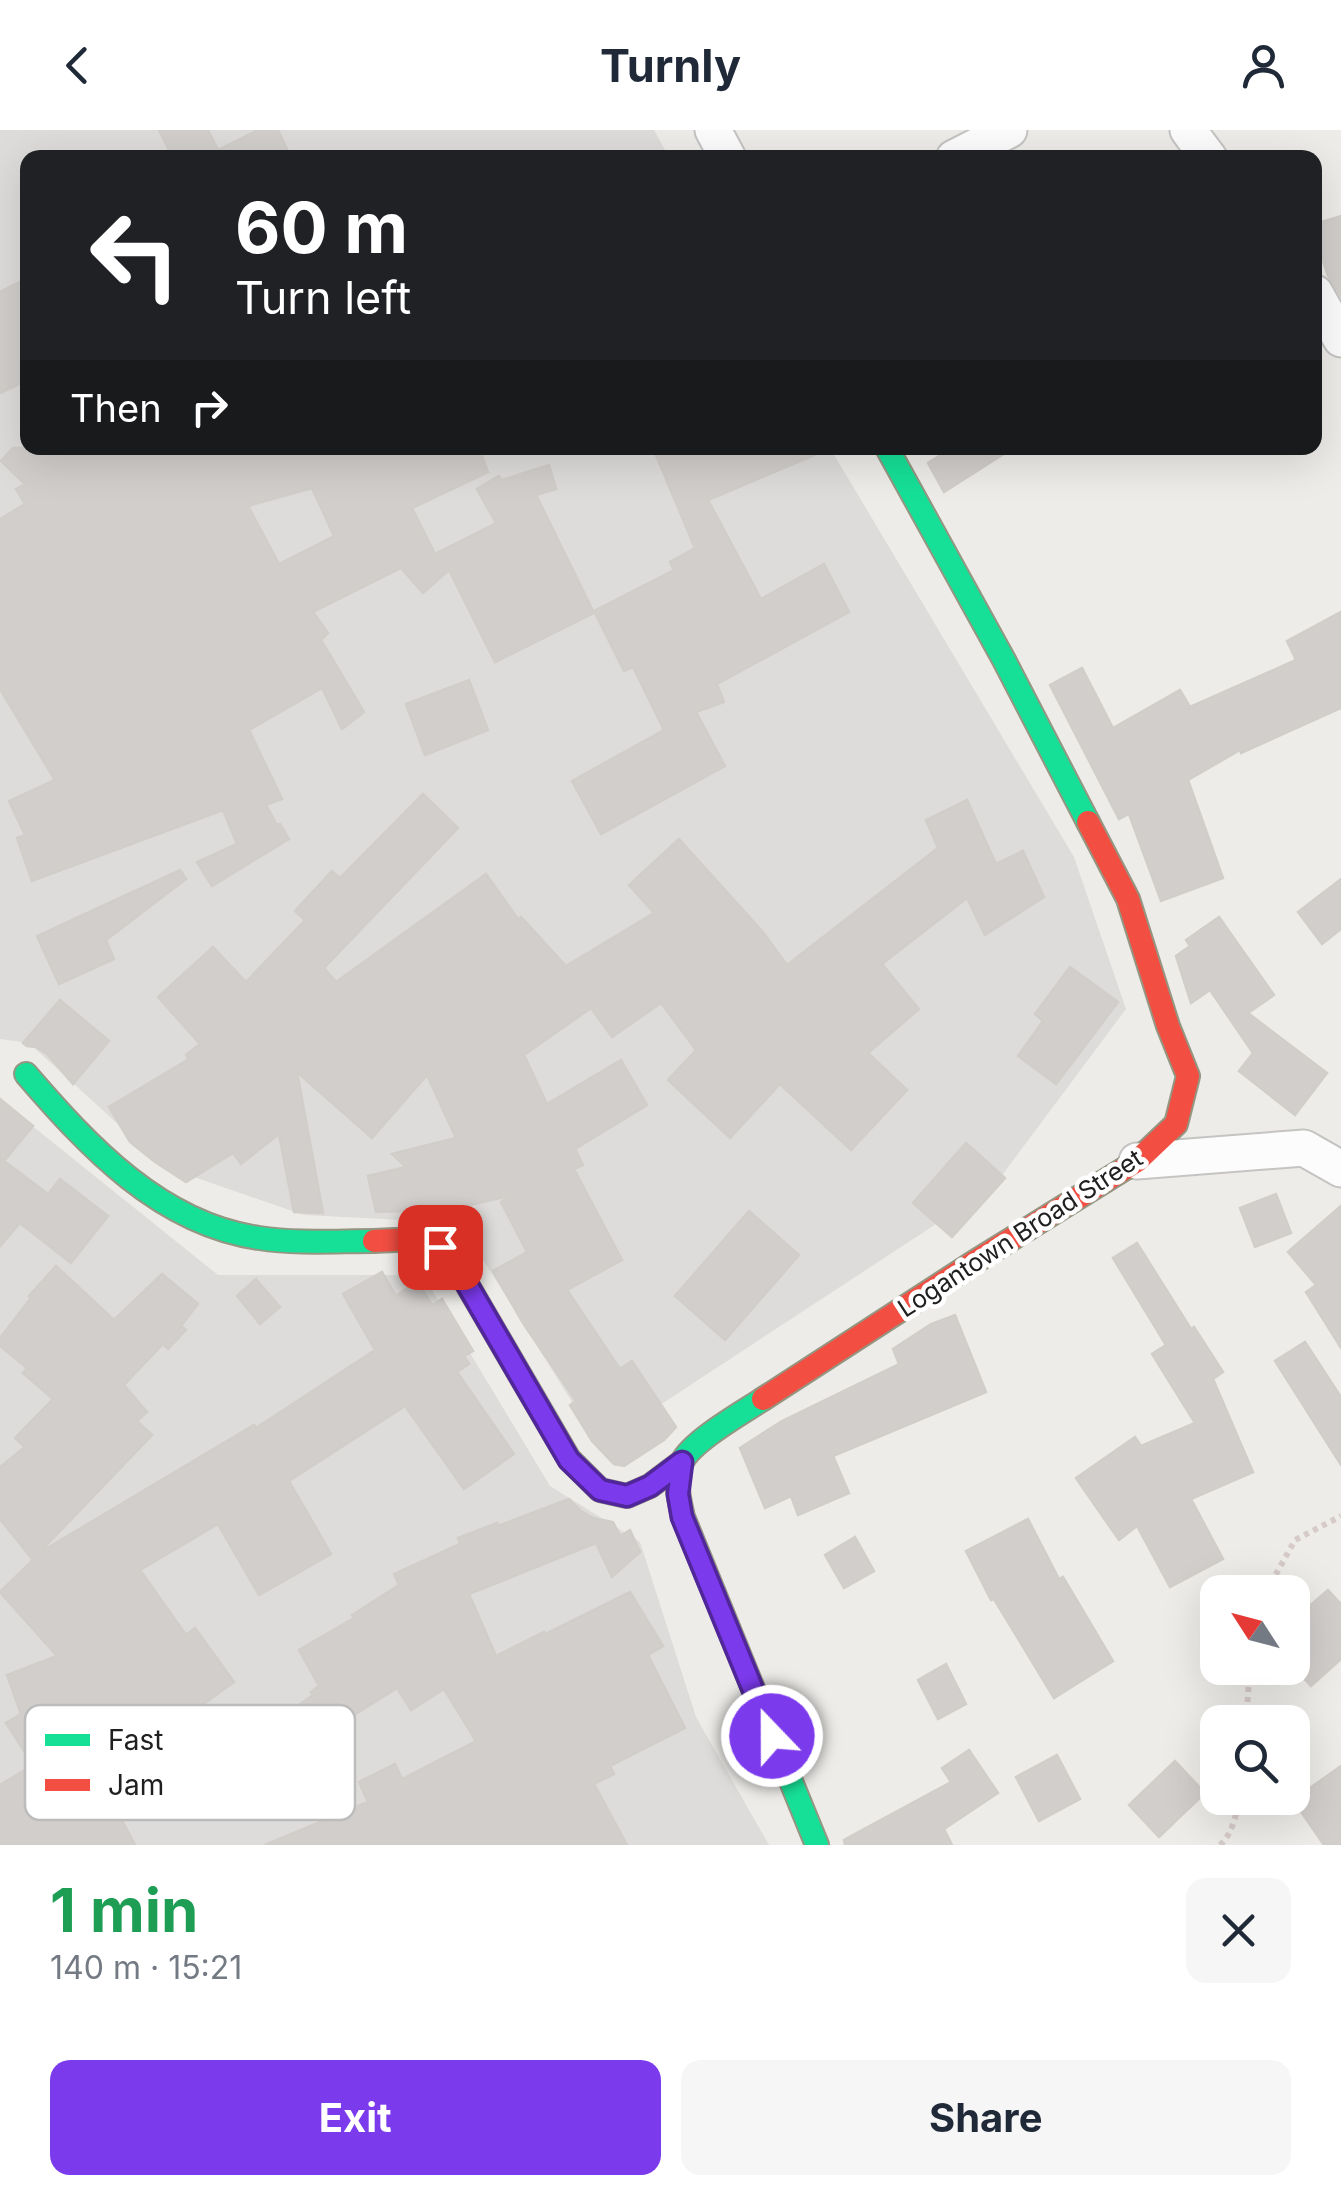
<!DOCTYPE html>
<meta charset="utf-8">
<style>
body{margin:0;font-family:Inter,sans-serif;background:#f6f6f7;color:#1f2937;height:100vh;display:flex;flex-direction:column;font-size:38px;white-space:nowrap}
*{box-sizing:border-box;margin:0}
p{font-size:32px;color:#747a83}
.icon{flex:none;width:55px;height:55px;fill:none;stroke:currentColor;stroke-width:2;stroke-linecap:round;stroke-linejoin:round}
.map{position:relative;height:1715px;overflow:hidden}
.drawer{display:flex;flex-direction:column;background:#fff;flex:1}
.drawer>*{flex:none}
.top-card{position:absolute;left:20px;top:20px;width:1302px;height:305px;border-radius:20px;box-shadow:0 10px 40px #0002;background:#202124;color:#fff;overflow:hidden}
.needle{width:65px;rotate:306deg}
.fabs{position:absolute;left:1200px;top:1445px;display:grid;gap:20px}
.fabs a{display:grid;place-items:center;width:110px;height:110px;border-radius:20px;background:#fff;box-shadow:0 10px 40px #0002;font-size:50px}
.pin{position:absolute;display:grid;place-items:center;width:85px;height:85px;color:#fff;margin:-42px;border-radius:20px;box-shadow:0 5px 15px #0006}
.me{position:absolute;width:110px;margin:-55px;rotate:338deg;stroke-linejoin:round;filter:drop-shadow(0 0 8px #0008)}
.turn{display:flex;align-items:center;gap:35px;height:210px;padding:0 50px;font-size:45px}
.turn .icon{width:130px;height:130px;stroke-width:2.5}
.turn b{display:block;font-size:70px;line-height:85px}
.then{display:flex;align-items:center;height:95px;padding:0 50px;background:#0003;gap:20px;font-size:38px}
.round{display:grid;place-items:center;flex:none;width:105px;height:105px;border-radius:20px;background:#f6f6f7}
.headline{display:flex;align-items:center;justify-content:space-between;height:170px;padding:0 50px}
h1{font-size:60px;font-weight:700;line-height:75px;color:#1e9e55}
.primary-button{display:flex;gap:20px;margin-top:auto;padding:20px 50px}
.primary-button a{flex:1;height:115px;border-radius:20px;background:#7c3aed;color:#fff;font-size:40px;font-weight:700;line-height:115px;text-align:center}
.primary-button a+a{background:#f6f6f7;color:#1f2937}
header{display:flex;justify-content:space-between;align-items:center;height:130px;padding:0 50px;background:#fff;font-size:45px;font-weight:700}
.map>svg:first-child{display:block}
.residential{fill:#dddcda}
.building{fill:#d1cecc;stroke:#d1ceca;stroke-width:2.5;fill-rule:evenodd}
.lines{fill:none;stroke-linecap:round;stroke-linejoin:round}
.street-casing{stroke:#c5c4c3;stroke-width:39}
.fast-casing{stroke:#949682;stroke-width:26}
.jam-casing{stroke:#949682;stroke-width:26}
.path{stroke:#d6cbc9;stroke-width:6;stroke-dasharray:5 5;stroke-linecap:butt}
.street{stroke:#fcfcfc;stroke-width:35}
.fast{stroke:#16e098;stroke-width:22}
.jam{stroke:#f24e42;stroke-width:22}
.route-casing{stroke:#51269a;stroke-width:25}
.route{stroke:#7c3aed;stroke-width:18}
.labels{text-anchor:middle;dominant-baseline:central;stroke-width:9;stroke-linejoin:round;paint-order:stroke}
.street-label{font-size:25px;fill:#202020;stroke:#fff}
.key{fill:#fff;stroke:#bcbcbc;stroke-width:2.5}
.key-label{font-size:28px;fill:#202020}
</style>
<header><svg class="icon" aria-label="back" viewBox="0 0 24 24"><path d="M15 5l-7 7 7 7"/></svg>Turnly<svg class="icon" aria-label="person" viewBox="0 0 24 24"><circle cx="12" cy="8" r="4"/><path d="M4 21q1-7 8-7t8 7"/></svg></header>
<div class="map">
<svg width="1341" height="1715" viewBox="0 0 1341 1715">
<rect width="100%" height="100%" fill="#eeece9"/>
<!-- residential -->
<g class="residential">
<path d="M 0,0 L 654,0 L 669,27 L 28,28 L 28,318 L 830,318 L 1074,727 L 1126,879 L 994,1056 L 599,1315 L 460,1093 L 304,1085 L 165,1037 L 29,913 L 0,909 Z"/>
<path d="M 0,970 L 218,1145 L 423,1145 L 550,1356 L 640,1412 L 696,1587 L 769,1715 L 0,1715 Z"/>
</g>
<!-- building -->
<g class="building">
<path d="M 159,0 L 208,0 L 218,20 L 258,0 L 278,0 L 291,28 L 173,28 Z"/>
<path d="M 1341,86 L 1341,166 L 1328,146 L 1315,107 L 1315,94 Z"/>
<path d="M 20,152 L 28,168 L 28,250 L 0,263 L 0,162 Z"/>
<path d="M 13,318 L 479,318 L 488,342 L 412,378 L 435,424 L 496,393 L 477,359 L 499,346 L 502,350 L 549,335 L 556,359 L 536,365 L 594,483 L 495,532 L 449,440 L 423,463 L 401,438 L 313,482 L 328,503 L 321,510 L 364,582 L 342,599 L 322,558 L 249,600 L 282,669 L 266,675 L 277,695 L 280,694 L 289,709 L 212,756 L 197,732 L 237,714 L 223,680 L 32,751 L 17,708 L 25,705 L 9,671 L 55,650 L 0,559 L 0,389 L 25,374 L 16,359 L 25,354 L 1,331 ZM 312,358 L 334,406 L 279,434 L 248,376 Z"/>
<path d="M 653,318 L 831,318 L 708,370 L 761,469 L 824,434 L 849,482 L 717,554 L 724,572 L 696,582 L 725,636 L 601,704 L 572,651 L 664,600 L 633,537 L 624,541 L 594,481 L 674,440 L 670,432 L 695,418 Z"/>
<path d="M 952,318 L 1013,318 L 944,362 L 928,333 Z"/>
<path d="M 1341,482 L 1341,578 L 1241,623 L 1240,620 L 1188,650 L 1223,748 L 1161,771 L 1129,684 L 1119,689 L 1050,555 L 1082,538 L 1113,598 L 1180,560 L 1190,577 L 1296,530 L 1287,511 Z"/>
<path d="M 469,550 L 488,600 L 425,625 L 406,574 Z"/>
<path d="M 423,664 L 458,698 L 324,838 L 336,852 L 486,744 L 518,789 L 521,787 L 566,836 L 654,783 L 629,755 L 679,709 L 762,801 L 787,835 L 938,718 L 926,690 L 967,670 L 996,734 L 1023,721 L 1044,767 L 985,805 L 967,768 L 882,834 L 919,879 L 868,923 L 907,960 L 851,1020 L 780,954 L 730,1008 L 668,950 L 696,920 L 661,873 L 612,907 L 591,878 L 524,925 L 547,974 L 621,930 L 647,975 L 575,1019 L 583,1035 L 574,1039 L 622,1130 L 567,1160 L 620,1239 L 632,1231 L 676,1297 L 664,1310 L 624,1336 L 614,1334 L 592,1311 L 570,1275 L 576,1271 L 523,1193 L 493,1141 L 527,1122 L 501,1072 L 513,1065 L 431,1084 L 408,1081 L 376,1082 L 368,1046 L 406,1037 L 392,1024 L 456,1008 L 427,945 L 372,1008 L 297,942 L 323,1083 L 294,1082 L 279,1004 L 241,1034 L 233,1023 L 186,1052 L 155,1032 L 130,1012 L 109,977 L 189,929 L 186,925 L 200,914 L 158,867 L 213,817 L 246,852 L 305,790 L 295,781 L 332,741 L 340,748 Z"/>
<path d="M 180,740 L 186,749 L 106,810 L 114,829 L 59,854 L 37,806 Z"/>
<path d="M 1341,749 L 1341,799 L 1322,814 L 1298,782 Z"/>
<path d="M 1219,787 L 1274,865 L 1248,883 L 1327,943 L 1295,985 L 1239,941 L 1253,923 L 1210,860 L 1191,873 L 1176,826 L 1190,816 L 1186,810 Z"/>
<path d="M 1070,837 L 1118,872 L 1056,954 L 1018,926 L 1043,891 L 1035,884 Z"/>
<path d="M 60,870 L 109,911 L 73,954 L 47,924 L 36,917 L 27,916 L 23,913 Z"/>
<path d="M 0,969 L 33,996 L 4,1031 L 48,1064 L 60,1049 L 108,1086 L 71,1133 L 20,1093 L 0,1116 Z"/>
<path d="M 966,1013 L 1005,1048 L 952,1107 L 913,1073 Z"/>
<path d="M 1276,1064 L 1291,1103 L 1255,1117 L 1240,1078 Z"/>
<path d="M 1341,1076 L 1341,1218 L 1306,1162 L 1316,1155 L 1288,1122 Z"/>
<path d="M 749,1081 L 799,1125 L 725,1210 L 675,1166 Z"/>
<path d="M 1137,1113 L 1191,1199 L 1194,1197 L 1223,1242 L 1213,1249 L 1253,1342 L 1191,1369 L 1223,1429 L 1170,1457 L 1137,1396 L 1119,1410 L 1076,1348 L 1135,1307 L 1141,1316 L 1195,1293 L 1152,1224 L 1166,1215 L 1113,1128 Z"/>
<path d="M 56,1136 L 114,1190 L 162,1144 L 198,1174 L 181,1196 L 186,1200 L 168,1219 L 163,1214 L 124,1255 L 147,1282 L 137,1291 L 152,1305 L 39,1423 L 254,1295 L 256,1298 L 375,1220 L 343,1164 L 382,1142 L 396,1166 L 417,1151 L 432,1175 L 442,1169 L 473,1221 L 464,1226 L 469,1234 L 457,1242 L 514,1324 L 464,1359 L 405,1276 L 289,1351 L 331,1424 L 259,1465 L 218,1394 L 140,1440 L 186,1505 L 195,1498 L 234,1552 L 179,1592 L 202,1632 L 117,1681 L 135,1715 L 0,1715 L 0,1655 L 33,1635 L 6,1593 L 21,1584 L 7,1545 L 57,1526 L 0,1462 L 33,1430 L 0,1389 L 0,1337 L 25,1317 L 15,1308 L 53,1269 L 23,1243 L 27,1238 L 0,1216 L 0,1208 L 31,1168 L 29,1166 Z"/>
<path d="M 256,1149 L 280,1177 L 260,1194 L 237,1166 Z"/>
<path d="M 955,1185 L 986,1262 L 833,1326 L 849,1363 L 798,1385 L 791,1366 L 765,1378 L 740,1318 L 782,1291 L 899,1234 L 893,1219 L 931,1194 Z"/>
<path d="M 1305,1212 L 1341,1267 L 1341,1335 L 1275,1231 Z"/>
<path d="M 569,1369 L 581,1381 L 593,1388 L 613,1392 L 620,1406 L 630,1400 L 640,1422 L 612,1447 L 596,1413 L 469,1464 L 496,1526 L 544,1502 L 545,1504 L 630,1462 L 663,1516 L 648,1525 L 685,1598 L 610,1636 L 614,1644 L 594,1654 L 627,1715 L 265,1715 L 368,1672 L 359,1652 L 395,1634 L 402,1649 L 476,1611 L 444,1559 L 411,1580 L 397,1558 L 338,1595 L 332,1588 L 282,1624 L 265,1599 L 313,1565 L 311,1562 L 319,1556 L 299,1520 L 354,1488 L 352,1485 L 399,1455 L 394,1444 L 460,1414 L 458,1408 L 497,1393 L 498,1396 Z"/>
<path d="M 1028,1389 L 1059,1449 L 1063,1447 L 1113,1531 L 1054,1568 L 994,1469 L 991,1470 L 966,1421 Z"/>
<path d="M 855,1407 L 874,1441 L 844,1458 L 825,1425 Z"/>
<path d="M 1328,1460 L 1341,1474 L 1341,1529 L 1311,1556 L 1292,1535 L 1292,1491 Z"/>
<path d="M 946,1534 L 966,1574 L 938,1589 L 918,1550 Z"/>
<path d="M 969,1620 L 998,1663 L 944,1699 L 952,1715 L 845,1715 L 844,1710 L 951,1652 L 942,1638 Z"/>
<path d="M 1057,1625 L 1080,1669 L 1039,1691 L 1016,1647 Z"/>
<path d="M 1175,1631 L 1205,1663 L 1159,1707 L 1129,1675 Z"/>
<path d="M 1341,1636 L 1341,1715 L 1324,1715 L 1293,1670 Z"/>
</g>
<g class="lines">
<defs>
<g id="street">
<path d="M 713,0 L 728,28"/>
<path d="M 1188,0 L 1209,28"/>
<path d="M 954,28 L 1009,0"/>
<path d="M 1315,163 L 1341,209"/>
<path d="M 1137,1031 L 1304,1018 L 1341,1039"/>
</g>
<g id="fast">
<path d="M 887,318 L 1004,530 L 1088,692"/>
<path d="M 26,944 C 88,1016 160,1094 259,1108 C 297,1114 336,1111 374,1111"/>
<path d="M 763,1269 C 742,1283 692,1311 682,1332 C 674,1349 679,1370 683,1387 L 817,1715"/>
</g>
<g id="jam">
<path d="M 374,1111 C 419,1109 432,1105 461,1144 L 569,1329 L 600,1360 L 627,1366 L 650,1356 L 682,1332"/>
<path d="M 763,1269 L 973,1133 L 1137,1031 L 1176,994 L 1188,946 L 1168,896 L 1128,769 L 1088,692"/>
</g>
</defs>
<!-- street casing -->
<use href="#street" class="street-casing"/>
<!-- fast casing -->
<use href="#fast" class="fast-casing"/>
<!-- jam casing -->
<use href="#jam" class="jam-casing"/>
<!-- path -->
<g class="path">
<path d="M 1266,1462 L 1295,1410 L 1341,1386"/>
<path d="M 1246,1592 L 1250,1538"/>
<path d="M 1220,1715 C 1232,1705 1237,1683 1239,1668"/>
</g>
<!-- street -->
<use href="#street" class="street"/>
<!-- fast -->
<use href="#fast" class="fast"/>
<!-- jam -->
<use href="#jam" class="jam"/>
</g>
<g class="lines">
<defs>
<path id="route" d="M 440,1117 L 461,1144 L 569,1330 L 600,1360 L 627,1366 L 650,1356 L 682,1332 L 678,1364 L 682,1387 L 772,1606"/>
</defs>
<!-- route casing -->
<use href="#route" class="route-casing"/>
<!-- route -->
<use href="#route" class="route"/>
</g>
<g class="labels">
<!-- street labels -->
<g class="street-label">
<text transform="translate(1020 1103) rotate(-33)">Logantown Broad Street</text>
</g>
</g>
<!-- legend -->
<rect x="25" y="1575" width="330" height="115" rx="15" class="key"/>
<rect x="45" y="1604" width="45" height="12" fill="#16e098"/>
<rect x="45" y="1649" width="45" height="12" fill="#f24e42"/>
<g class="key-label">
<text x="108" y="1620">Fast</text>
<text x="108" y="1665">Jam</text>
</g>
</svg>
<div class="fabs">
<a><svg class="needle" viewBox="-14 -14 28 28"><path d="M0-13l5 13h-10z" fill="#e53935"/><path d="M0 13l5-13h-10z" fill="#747a83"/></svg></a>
<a><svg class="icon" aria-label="search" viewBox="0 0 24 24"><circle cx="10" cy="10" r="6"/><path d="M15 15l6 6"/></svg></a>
</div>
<div class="pin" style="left:440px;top:1117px;background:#d93025"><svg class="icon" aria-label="arrive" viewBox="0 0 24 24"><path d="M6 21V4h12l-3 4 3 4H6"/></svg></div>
<svg class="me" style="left:772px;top:1606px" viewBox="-20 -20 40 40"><circle r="17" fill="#7c3aed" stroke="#fff" stroke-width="3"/><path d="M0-11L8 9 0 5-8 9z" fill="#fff"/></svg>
<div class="top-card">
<div class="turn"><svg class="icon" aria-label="left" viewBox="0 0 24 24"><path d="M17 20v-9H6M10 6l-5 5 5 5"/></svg><div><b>60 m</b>Turn left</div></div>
<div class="then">Then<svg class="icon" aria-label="right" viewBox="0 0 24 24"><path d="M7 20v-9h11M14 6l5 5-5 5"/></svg></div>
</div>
</div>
<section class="drawer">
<div class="headline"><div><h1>1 min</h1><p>140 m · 15:21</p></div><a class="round"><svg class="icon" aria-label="close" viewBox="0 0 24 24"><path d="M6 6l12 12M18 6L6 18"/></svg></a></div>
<div class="primary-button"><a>Exit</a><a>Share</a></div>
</section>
